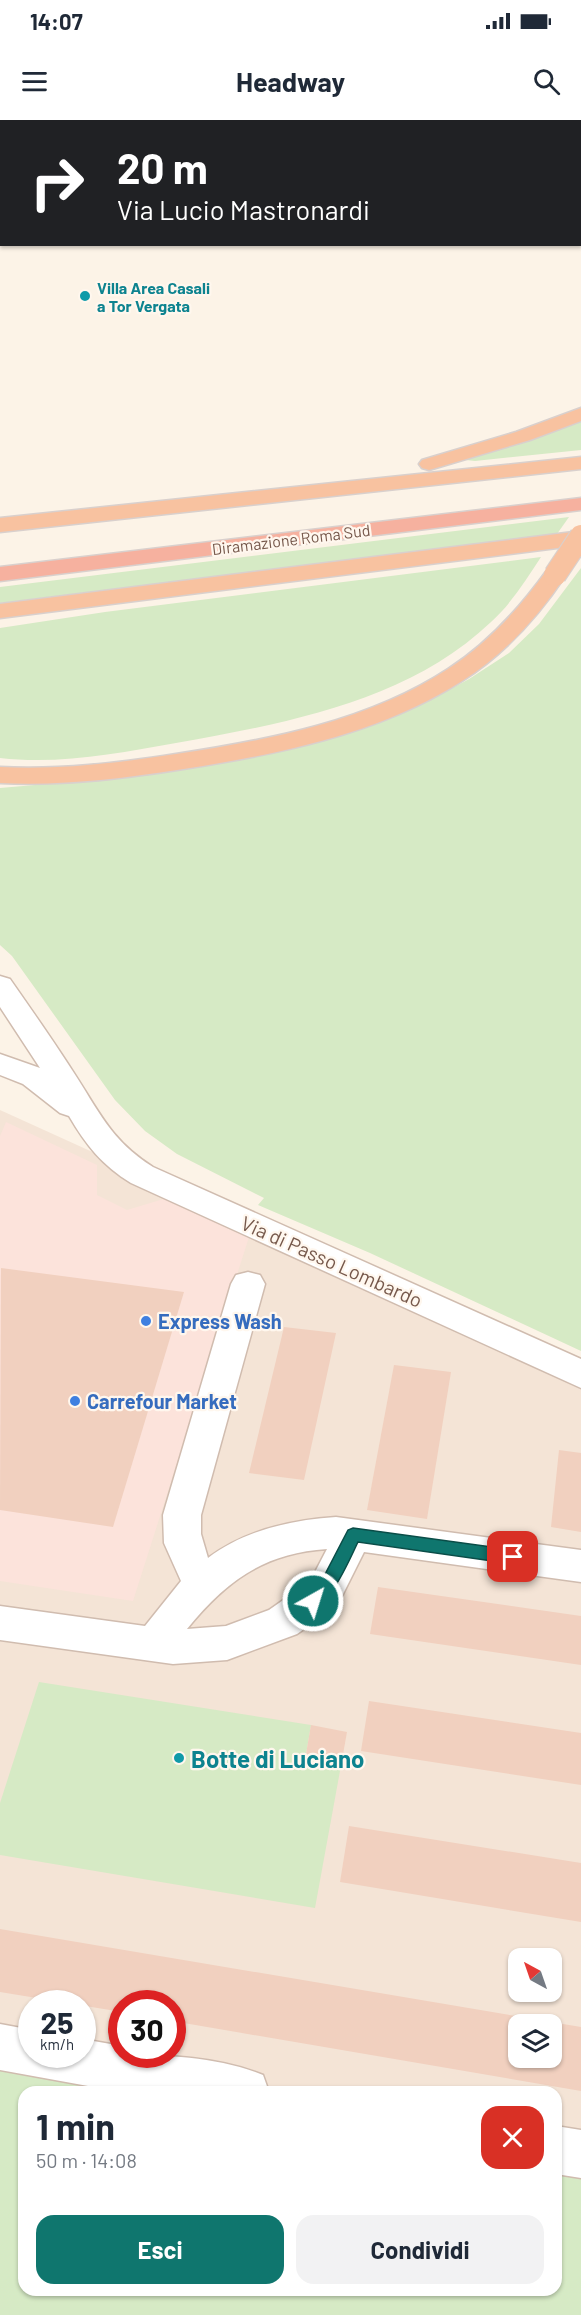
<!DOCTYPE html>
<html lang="it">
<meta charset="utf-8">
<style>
body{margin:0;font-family:Barlow,sans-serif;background:#f2f2f3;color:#1f2937;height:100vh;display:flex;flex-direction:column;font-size:22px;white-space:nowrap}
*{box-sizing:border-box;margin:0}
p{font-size:20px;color:#747a83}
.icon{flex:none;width:33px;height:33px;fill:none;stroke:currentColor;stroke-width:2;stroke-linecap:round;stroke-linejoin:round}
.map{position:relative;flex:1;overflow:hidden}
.side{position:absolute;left:18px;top:1966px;width:544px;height:210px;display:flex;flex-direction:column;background:#fff;border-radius:18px;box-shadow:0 2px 4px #0004}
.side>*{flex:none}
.top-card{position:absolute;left:0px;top:0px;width:582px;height:126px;box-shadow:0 2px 4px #0004;background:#202124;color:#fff;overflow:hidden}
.needle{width:39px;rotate:320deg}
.fabs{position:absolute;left:508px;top:1828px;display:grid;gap:12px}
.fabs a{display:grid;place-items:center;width:54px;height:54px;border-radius:12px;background:#fff;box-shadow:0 2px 4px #0004;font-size:30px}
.speed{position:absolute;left:18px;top:1870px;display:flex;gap:12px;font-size:30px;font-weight:700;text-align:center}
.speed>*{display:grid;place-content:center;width:78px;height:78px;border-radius:50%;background:#fff;box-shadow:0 2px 4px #0004;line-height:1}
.speed small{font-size:15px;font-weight:400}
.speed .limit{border:9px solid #d22;background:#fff;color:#111}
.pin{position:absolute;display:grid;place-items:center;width:51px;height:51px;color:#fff;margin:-26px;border-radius:12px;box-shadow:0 3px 9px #0006}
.me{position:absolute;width:66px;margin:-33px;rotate:39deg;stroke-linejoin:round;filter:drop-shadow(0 0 4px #0008)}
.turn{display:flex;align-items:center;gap:21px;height:126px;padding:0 18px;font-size:27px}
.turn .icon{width:78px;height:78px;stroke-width:2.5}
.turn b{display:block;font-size:42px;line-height:51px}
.round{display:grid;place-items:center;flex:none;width:63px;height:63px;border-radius:18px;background:#f2f2f3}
.overview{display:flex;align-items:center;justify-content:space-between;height:102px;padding:0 18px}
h1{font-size:36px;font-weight:700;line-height:45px}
.cta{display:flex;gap:12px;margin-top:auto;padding:12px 18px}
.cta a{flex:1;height:69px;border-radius:18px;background:#0f766e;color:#fff;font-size:24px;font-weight:700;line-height:69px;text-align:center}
.cta a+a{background:#f2f2f3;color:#1f2937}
.status{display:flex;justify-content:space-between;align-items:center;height:42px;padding:0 30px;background:#fff;direction:ltr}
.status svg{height:16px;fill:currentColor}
header{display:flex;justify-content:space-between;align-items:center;height:78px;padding:0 18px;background:#fff;font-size:27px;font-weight:700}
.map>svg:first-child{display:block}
.residential{fill:#f4e4d6;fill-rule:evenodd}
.commercial{fill:#fce3db}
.green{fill:#d6eac5}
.building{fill:#f1d0bf;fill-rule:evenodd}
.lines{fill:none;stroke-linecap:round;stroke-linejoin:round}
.minor-casing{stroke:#d0bcaf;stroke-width:3}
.tertiary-casing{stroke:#d0bcaf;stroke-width:3}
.trunk-casing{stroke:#d9d0cd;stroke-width:3}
.motorway-casing{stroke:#d9d0cd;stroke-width:3}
.minor{fill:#fff;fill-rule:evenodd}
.tertiary{fill:#fff;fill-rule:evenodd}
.trunk{fill:#f8c2a0;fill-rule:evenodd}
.motorway{fill:#f6b19f;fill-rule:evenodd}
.trunk-bridge-casing{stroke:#d9d0cd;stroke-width:24;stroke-linecap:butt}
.trunk-bridge{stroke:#f8c2a0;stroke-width:22}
.route{fill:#0f766e;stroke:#0a4d48;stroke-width:1.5}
.culture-dot{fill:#0f9aa8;stroke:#fff7ee;stroke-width:2}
.shop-dot{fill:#3f7fe0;stroke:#fff7ee;stroke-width:2}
.labels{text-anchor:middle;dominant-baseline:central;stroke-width:4.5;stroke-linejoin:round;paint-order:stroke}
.far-culture-label{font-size:16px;font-weight:bold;fill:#0d838f;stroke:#fff7ee;text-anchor:start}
.far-street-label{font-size:16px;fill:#76584b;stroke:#fff7ee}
.street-label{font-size:20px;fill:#76584b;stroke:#fff7ee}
.shop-label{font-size:20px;font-weight:bold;fill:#366cbe;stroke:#fff7ee;text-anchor:start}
.near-culture-label{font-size:24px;font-weight:bold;fill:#0d838f;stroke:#fff7ee;text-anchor:start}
</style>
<div class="status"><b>14:07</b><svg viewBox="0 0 49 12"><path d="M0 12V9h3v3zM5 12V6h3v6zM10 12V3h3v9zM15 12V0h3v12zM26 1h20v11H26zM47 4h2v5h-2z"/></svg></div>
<header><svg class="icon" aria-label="menu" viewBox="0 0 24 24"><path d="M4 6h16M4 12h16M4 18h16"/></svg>Headway<svg class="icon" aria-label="search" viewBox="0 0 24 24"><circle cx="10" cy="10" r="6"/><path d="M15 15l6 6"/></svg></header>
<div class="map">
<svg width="581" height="2195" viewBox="0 0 581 2195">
<rect width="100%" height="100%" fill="#fcf3e7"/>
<!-- residential -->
<path class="residential" d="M 0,990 L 581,1254 L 581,2046 L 557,2042 L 556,1972 L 184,1972 L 0,1938 ZM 519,1839 L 552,1839 L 552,1872 L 519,1872 ZM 32,1884 L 82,1884 L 82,1935 L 32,1935 ZM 122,1884 L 172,1884 L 172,1935 L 122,1935 ZM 519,1905 L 552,1905 L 552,1938 L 519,1938 Z"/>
<!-- commercial -->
<path class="commercial" d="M 6,1002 L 97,1045 L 97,1075 L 127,1090 L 167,1078 L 249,1117 L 133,1481 L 0,1461 L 0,1016 Z"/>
<!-- green -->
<g class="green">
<path d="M 581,300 L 581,330 L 475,341 L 466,340 L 520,323 Z"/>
<path d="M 569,397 L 557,414 L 0,483 L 0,467 Z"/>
<path d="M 541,437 C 526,460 511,484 491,502 C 407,582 286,603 176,623 C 119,633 59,645 0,638 L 0,508 L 105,492 Z"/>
<path d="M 581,448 L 581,1231 L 370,1133 L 258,1085 L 264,1078 L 177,1034 L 145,1011 L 115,980 L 12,836 L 0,825 L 0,668 L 93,660 L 385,599 L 432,579 L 469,559 L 509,533 L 539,504 Z"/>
<path d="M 39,1562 L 311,1605 L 306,1634 L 342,1640 L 315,1788 L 0,1735 L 0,1683 Z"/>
<path d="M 0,1938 L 184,1972 L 24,1972 L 24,2170 L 556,2170 L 557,2042 L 581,2046 L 581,2195 L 0,2195 Z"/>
</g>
<!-- building -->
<g class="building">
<path d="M 1,1148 L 184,1172 L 113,1407 L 0,1390 Z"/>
<path d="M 284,1207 L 336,1213 L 304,1360 L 249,1353 Z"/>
<path d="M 394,1245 L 451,1252 L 427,1399 L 367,1390 Z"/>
<path d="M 559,1330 L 581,1333 L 581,1412 L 551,1407 Z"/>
<path d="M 378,1467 L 581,1496 L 581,1545 L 370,1514 Z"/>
<path d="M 369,1581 L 581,1613 L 581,1665 L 361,1631 Z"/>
<path d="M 311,1605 L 347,1612 L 342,1640 L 306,1634 Z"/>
<path d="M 349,1706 L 581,1743 L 581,1802 L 340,1762 Z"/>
<path d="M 0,1809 L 581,1907 L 581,1971 L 172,1901 L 172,1884 L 122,1884 L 122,1892 L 0,1872 ZM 519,1905 L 552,1905 L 552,1938 L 519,1938 Z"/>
</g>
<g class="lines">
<defs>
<g id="minor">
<path d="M 248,1152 L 260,1155 L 265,1164 L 201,1395 L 201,1414 L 208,1438 C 245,1410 291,1400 336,1397 L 581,1430 L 581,1462 L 364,1432 L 342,1476 L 327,1493 L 297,1514 L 227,1540 L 173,1544 L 0,1520 L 0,1486 L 145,1506 L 181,1461 L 164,1423 L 163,1395 L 231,1164 L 236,1155 ZM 327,1429 L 314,1454 L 299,1469 L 269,1490 L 226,1506 L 187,1509 C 226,1461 264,1433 327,1429 Z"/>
<path d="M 0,1904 L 32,1910 L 32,1935 L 82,1935 L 82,1919 L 122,1926 L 122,1935 C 168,1935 219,1937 263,1955 L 269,1972 L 121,1972 L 0,1950 Z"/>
<path d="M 556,2006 L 581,2010 L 581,2058 L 556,2054 Z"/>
</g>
<path id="tertiary" d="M 0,856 L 10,859 C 31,889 52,919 72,950 C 99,991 110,1020 153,1047 L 581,1239 L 581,1268 L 131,1063 C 102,1045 86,1025 69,996 L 60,993 L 23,964 L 0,955 L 0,934 L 40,948 L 0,887 Z"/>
<g id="trunk">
<path d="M 581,288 L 581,301 L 530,320 L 429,350 L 422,348 L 419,344 L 422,340 L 516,312 Z"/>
<path d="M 581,337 L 581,349 L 0,412 L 0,398 Z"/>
<path d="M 581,411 L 581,425 L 0,498 L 0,484 Z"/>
<path d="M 555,448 L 563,450 L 566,455 C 538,497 505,534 462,561 C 378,615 274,635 177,650 C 118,659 60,666 0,663 L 0,647 C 60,650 118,643 176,634 C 269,620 369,601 448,549 C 488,523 519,489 547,450 Z"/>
</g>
<path id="motorway" d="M 581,378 L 581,390 L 0,461 L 0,447 Z"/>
</defs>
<!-- minor casing -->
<use href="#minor" class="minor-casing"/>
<!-- tertiary casing -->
<use href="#tertiary" class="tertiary-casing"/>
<!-- trunk casing -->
<use href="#trunk" class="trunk-casing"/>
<!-- motorway casing -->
<use href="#motorway" class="motorway-casing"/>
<!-- minor -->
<use href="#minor" class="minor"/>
<!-- tertiary -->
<use href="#tertiary" class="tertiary"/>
<!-- trunk -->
<use href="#trunk" class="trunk"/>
<!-- motorway -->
<use href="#motorway" class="motorway"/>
<defs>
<path id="trunk-bridge" d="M 555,455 L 581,416"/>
</defs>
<!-- trunk-bridge casing -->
<use href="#trunk-bridge" class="trunk-bridge-casing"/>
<!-- trunk-bridge -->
<use href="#trunk-bridge" class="trunk-bridge"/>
</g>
<!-- route -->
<path class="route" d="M 353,1408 L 513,1430 L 518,1432 L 521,1437 L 518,1442 L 513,1444 L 358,1422 C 350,1438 328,1493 307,1486 L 305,1481 L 322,1460 L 348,1410 Z"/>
<!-- markers -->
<g class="culture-dot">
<circle cx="85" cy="176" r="6"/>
<circle cx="179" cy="1638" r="6"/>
</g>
<g class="shop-dot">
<circle cx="146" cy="1201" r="6"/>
<circle cx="75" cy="1281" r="6"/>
</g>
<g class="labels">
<!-- far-culture labels -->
<g class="far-culture-label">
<text x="97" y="167">Villa Area Casali<tspan x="97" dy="18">a Tor Vergata</tspan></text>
</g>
<!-- far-street labels -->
<g class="far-street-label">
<text transform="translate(291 419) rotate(-7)">Diramazione Roma Sud</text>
</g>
<!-- street labels -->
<g class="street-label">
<text transform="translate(332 1141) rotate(24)">Via di Passo Lombardo</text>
</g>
<!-- shop labels -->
<g class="shop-label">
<text x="158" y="1201">Express Wash</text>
<text x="87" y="1281">Carrefour Market</text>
</g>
<!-- near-culture labels -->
<g class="near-culture-label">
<text x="191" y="1638">Botte di Luciano</text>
</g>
</g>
</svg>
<div class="fabs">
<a><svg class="needle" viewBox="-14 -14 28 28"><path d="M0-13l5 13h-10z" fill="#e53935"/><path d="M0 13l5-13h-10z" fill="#747a83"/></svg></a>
<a><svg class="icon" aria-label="layers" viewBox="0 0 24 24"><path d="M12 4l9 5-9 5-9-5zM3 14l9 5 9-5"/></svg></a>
</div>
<div class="speed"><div>25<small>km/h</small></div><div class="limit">30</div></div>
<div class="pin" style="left:513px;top:1437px;background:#d93025"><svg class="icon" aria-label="arrive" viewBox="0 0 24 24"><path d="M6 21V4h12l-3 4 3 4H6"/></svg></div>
<svg class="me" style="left:313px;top:1481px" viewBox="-20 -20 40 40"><circle r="17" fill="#0f766e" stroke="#fff" stroke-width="3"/><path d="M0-11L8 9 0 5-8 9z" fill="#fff"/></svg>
<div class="top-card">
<div class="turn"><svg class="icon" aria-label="right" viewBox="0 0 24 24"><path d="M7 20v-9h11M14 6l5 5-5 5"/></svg><div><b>20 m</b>Via Lucio Mastronardi</div></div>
</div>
<section class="side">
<div class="overview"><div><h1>1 min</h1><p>50 m · 14:08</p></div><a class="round" style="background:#d93025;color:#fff"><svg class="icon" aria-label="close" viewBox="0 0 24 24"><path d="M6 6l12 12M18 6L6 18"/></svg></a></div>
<div class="cta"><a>Esci</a><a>Condividi</a></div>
</section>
</div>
